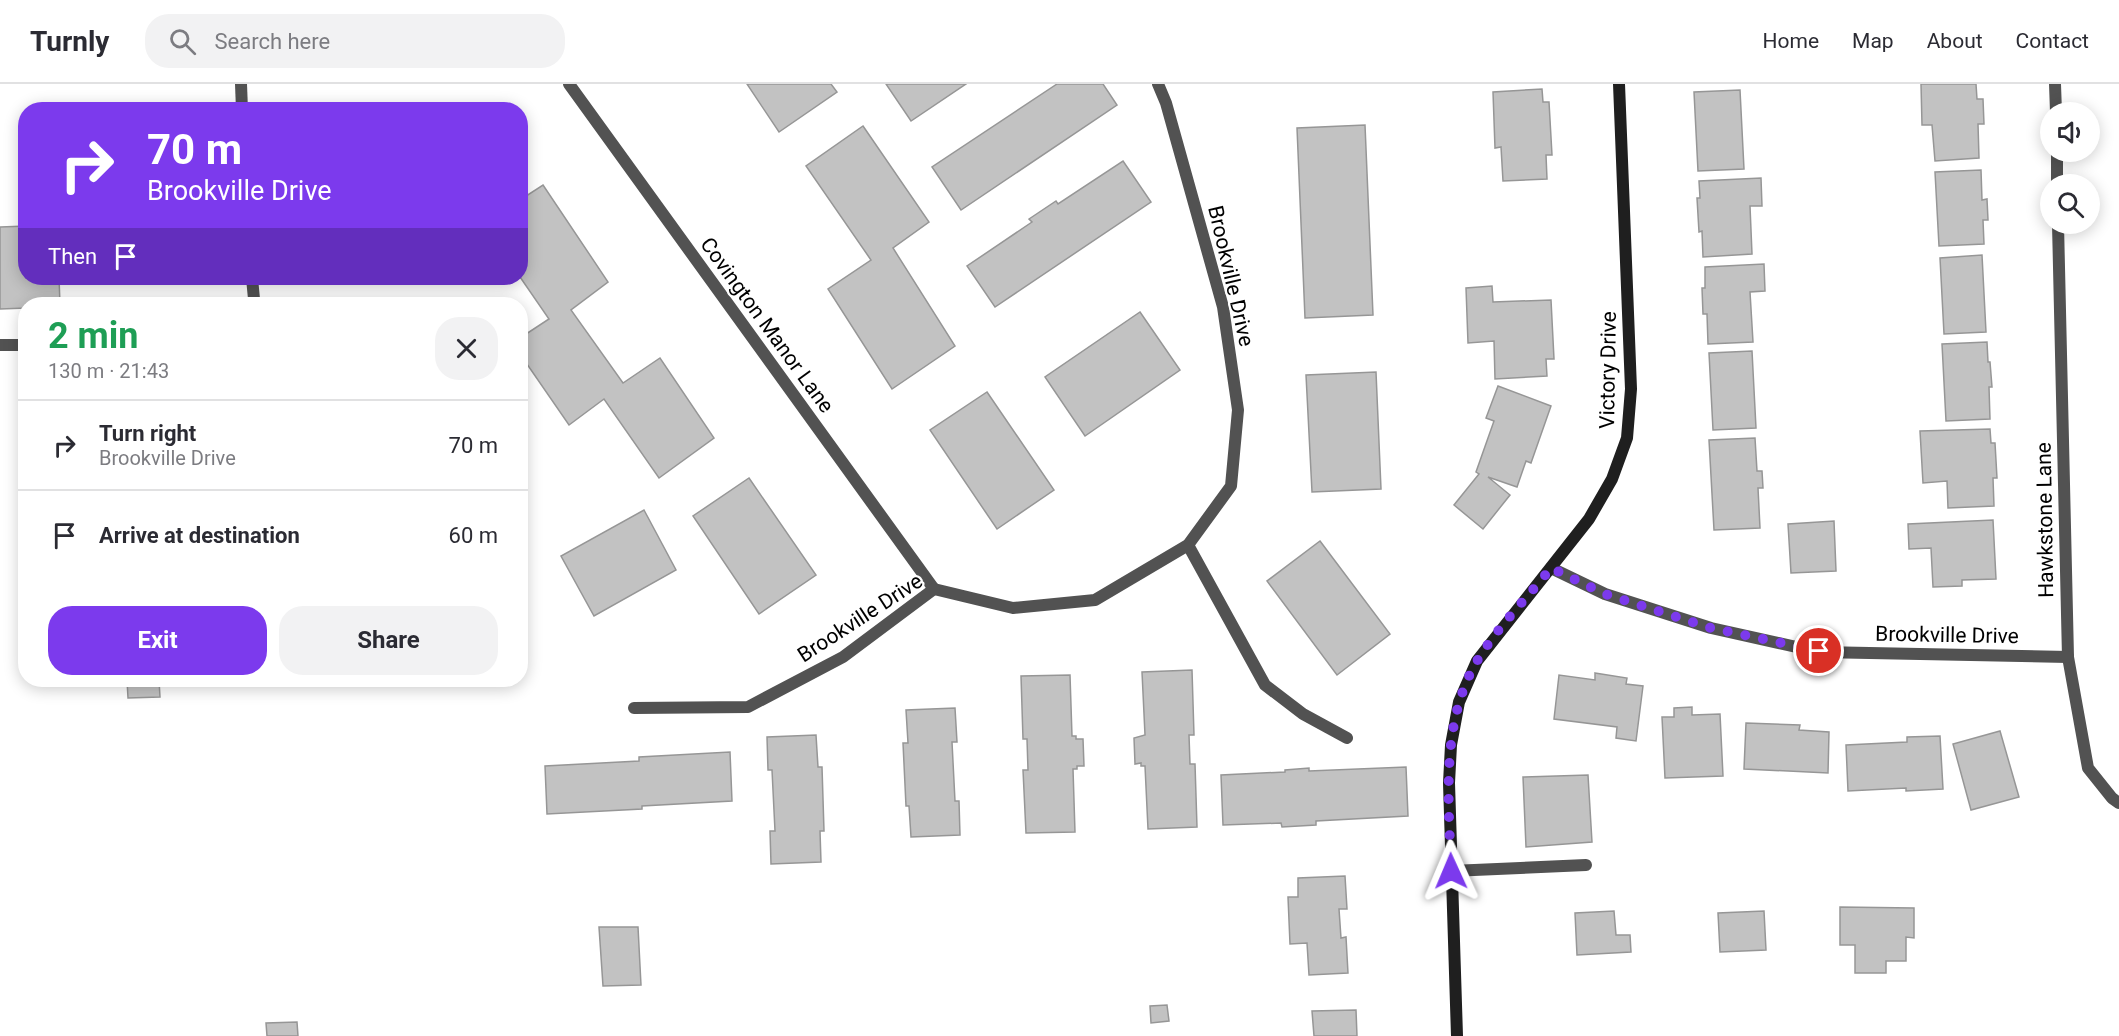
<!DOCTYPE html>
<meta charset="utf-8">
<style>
body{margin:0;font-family:Roboto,sans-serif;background:#f2f2f3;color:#2b2b33;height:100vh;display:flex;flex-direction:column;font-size:22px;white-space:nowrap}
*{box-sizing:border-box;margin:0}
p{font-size:20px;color:#7c7c81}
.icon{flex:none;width:33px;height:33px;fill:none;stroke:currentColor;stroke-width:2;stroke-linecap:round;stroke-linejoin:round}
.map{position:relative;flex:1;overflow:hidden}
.side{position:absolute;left:18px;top:213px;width:510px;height:390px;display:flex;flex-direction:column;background:#fff;border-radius:24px;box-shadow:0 3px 15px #0003}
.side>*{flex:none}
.top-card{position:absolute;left:18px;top:18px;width:510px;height:183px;border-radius:24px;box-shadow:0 3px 15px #0003;background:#7c3aed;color:#fff;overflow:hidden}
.tools{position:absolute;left:2040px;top:18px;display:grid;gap:12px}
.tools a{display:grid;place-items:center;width:60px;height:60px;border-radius:50%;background:#fff;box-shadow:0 3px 15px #0003;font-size:30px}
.pin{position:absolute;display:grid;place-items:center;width:51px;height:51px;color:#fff;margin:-26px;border:3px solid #fff;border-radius:50%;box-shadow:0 2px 6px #0007}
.me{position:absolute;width:66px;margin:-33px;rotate:359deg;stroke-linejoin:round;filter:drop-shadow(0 0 4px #0008)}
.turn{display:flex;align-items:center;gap:21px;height:126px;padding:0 30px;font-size:27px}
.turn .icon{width:78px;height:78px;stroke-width:2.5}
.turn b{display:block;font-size:42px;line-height:51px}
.then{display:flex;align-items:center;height:57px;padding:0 30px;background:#0003;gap:12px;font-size:22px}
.round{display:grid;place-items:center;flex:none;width:63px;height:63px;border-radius:24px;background:#f2f2f3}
.headline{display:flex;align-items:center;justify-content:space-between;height:102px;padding:0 30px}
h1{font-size:36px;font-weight:700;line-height:45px;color:#1e9e55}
.action{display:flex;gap:12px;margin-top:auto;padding:12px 30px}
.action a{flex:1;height:69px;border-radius:24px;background:#7c3aed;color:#fff;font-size:24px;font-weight:700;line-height:69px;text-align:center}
.action a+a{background:#f2f2f3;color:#2b2b33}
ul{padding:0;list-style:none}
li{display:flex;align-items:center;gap:18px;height:90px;padding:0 30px;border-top:2px solid #e1e1e2}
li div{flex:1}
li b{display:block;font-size:22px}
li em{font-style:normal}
header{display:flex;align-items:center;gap:36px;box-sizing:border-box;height:84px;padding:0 30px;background:#fff;border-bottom:2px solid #e1e1e2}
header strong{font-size:28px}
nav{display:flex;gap:33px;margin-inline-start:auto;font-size:21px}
.search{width:420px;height:54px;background:#f2f2f3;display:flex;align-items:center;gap:15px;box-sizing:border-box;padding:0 21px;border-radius:24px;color:#7c7c81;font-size:22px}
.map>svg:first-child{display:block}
.building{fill:#c2c2c2;stroke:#969696;stroke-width:1.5}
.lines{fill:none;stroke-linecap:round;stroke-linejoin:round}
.lane{stroke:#525252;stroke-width:12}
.street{stroke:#525252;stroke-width:12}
.secondary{stroke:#1f1f1f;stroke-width:12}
.route{stroke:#7c3aed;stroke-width:10;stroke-dasharray:0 18}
.labels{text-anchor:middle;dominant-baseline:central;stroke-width:4.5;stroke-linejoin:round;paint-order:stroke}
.street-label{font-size:21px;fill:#000;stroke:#fff}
</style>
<header>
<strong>Turnly</strong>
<div class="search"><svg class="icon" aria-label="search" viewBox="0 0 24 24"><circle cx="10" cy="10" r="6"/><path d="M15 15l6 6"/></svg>Search here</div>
<nav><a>Home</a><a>Map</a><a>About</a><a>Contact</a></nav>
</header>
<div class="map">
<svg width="2119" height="952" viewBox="0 0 2119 952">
<rect width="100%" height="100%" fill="#fff"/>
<!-- building -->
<g class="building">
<path d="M 747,0 L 831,0 L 837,8 L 779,48 Z"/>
<path d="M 886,0 L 966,0 L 911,37 Z"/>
<path d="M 1057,0 L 1103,0 L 1117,21 L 961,126 L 932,83 Z"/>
<path d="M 1921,0 L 1976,0 L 1977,15 L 1983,15 L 1984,40 L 1978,40 L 1979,74 L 1935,77 L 1932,41 L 1922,41 Z"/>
<path d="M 1542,5 L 1543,18 L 1549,18 L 1552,71 L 1546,71 L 1547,95 L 1503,97 L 1501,63 L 1495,64 L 1493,8 Z"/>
<path d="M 1740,6 L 1744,85 L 1698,87 L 1694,8 Z"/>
<path d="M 1365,41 L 1373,231 L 1305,234 L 1297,44 Z"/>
<path d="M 863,42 L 929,138 L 893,164 L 955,262 L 892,305 L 828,205 L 871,176 L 806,82 Z"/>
<path d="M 1123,77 L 1151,118 L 995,223 L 967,182 L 1032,138 L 1029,135 L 1056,117 L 1058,120 Z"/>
<path d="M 1981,86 L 1982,116 L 1987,115 L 1988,136 L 1983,136 L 1984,160 L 1939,162 L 1935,88 Z"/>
<path d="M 1761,94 L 1762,122 L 1750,122 L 1752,170 L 1703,173 L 1702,147 L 1699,148 L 1697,114 L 1700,114 L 1699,97 Z"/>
<path d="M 543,101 L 608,198 L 571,226 L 623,299 L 660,274 L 714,354 L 659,394 L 604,315 L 569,341 L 520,270 L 520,254 L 549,235 L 520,193 L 520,116 Z"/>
<path d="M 26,142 L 26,194 L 59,194 L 60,220 L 26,220 L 26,224 L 0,225 L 0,143 Z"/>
<path d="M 1982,171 L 1986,248 L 1944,250 L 1940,174 Z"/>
<path d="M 1764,180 L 1765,207 L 1750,208 L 1753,258 L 1708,260 L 1707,230 L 1703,230 L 1702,204 L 1705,204 L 1705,183 Z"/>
<path d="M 1492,202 L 1493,218 L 1551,216 L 1554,275 L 1546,275 L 1547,292 L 1495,295 L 1494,257 L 1468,259 L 1466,204 Z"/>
<path d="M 1140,228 L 1180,286 L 1085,352 L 1045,293 Z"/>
<path d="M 1987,258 L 1988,278 L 1990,278 L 1992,303 L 1989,303 L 1990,335 L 1946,337 L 1942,260 Z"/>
<path d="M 1752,267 L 1756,344 L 1713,346 L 1709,269 Z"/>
<path d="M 1376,288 L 1381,405 L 1312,408 L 1306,291 Z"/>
<path d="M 1498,302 L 1551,322 L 1531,379 L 1526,377 L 1517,403 L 1488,393 L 1510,411 L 1483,445 L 1454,421 L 1479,390 L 1476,388 L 1494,337 L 1486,334 Z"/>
<path d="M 987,308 L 1054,406 L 997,445 L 930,346 Z"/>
<path d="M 1990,345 L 1991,359 L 1995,359 L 1997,394 L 1993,394 L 1994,422 L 1948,424 L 1947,397 L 1923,399 L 1920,347 Z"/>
<path d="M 1755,354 L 1757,387 L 1762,387 L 1763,404 L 1758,404 L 1760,444 L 1714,446 L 1709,356 Z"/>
<path d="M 749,394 L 816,491 L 759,530 L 693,432 Z"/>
<path d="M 644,426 L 676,486 L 594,532 L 561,472 Z"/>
<path d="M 1993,436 L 1996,495 L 1962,496 L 1962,502 L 1933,503 L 1931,464 L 1909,465 L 1908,440 Z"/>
<path d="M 1834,437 L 1836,487 L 1791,489 L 1788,440 Z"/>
<path d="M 1320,457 L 1390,550 L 1337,591 L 1267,497 Z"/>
<path d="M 1192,586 L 1194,651 L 1189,651 L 1190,680 L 1195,680 L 1197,743 L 1148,745 L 1145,682 L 1141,682 L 1141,679 L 1135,680 L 1134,654 L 1145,651 L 1142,588 Z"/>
<path d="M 1595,589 L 1627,594 L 1626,600 L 1643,602 L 1636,657 L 1616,654 L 1617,643 L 1554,635 L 1559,591 L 1595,596 Z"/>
<path d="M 1070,591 L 1072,652 L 1076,652 L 1076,655 L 1083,655 L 1084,682 L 1077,682 L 1077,685 L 1073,685 L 1075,748 L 1026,749 L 1023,686 L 1028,686 L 1027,655 L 1023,655 L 1021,592 Z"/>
<path d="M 127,596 L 159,596 L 160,613 L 128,614 Z"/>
<path d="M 1692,623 L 1692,631 L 1720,630 L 1723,692 L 1665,694 L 1662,633 L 1674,633 L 1674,624 Z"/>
<path d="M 955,624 L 957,658 L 952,658 L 955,717 L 959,717 L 960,751 L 911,753 L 909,722 L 906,722 L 903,659 L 908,659 L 906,626 Z"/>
<path d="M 1746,639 L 1800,641 L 1799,646 L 1829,648 L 1828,689 L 1744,685 Z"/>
<path d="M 2000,647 L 2019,713 L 1971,726 L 1953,660 Z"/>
<path d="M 816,651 L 818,683 L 822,683 L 824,747 L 820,747 L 821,778 L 771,780 L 770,747 L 775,747 L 772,686 L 768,686 L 767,653 Z"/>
<path d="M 1940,652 L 1943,705 L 1906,707 L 1906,704 L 1848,707 L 1846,661 L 1907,658 L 1907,653 Z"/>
<path d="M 730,668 L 732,717 L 642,722 L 642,725 L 547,730 L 545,682 L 639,677 L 639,673 Z"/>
<path d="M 1406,683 L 1408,732 L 1316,737 L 1316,741 L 1282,743 L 1281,739 L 1223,741 L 1221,691 L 1285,688 L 1285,686 L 1309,684 L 1309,687 Z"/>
<path d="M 1588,691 L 1592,758 L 1526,763 L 1523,693 Z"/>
<path d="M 1345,792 L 1347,825 L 1339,825 L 1341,854 L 1346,853 L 1348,889 L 1309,891 L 1307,859 L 1290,860 L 1288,813 L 1298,813 L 1298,794 Z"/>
<path d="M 1840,823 L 1914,824 L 1914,854 L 1906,853 L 1906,877 L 1886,877 L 1886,889 L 1855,889 L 1855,861 L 1840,861 Z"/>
<path d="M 1614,827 L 1616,851 L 1630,851 L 1631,868 L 1577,871 L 1575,829 Z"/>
<path d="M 1764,827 L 1766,866 L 1720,868 L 1718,829 Z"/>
<path d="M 599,843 L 638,843 L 641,901 L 603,902 Z"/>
<path d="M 1167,921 L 1169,937 L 1151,939 L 1150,922 Z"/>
<path d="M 1356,926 L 1357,952 L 1314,952 L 1312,927 Z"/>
<path d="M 297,938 L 298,952 L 267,952 L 266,939 Z"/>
</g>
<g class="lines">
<!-- lane -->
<path class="lane" d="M 0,261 L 26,261"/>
<!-- street -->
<g class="street">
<path d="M 241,0 L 242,26"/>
<path d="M 569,0 L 934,505"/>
<path d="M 2055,0 L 2056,28"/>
<path d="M 2057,68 L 2057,100"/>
<path d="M 2058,140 L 2068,573 L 2088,684 L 2112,714 L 2119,719"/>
<path d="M 252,194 L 254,215"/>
<path d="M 1188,461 L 1265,601 L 1303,630 L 1347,654"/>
<path d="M 1551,484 L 1605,510 L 1711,544 L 1819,568 L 2068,573"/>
<path d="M 934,505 L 1013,524 L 1095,516 L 1188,461 L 1231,402 L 1238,326 L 1223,223 L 1166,19 L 1158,0"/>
<path d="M 634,624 L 748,623 L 843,573 L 934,505"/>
<path d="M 1451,787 L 1586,781"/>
</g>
<!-- secondary -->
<path class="secondary" d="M 1457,952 L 1449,699 L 1451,661 L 1459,618 L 1477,577 L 1589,435 L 1612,395 L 1627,354 L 1631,305 L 1619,0"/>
</g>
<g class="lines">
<!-- route -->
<path class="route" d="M 1451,787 C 1449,718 1440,639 1477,577 C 1496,545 1528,513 1551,484 L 1605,510 L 1711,544 L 1819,567"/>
</g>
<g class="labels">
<!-- street labels -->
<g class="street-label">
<text transform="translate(1231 192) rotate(77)">Brookville Drive</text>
<text transform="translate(767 241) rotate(54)">Covington Manor Lane</text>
<text transform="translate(1608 286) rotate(-89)">Victory Drive</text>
<text transform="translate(2045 436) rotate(-91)">Hawkstone Lane</text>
<text transform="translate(860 534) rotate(-33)">Brookville Drive</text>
<text transform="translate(1947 551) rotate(1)">Brookville Drive</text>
</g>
</g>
</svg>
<div class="tools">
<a><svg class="icon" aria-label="sound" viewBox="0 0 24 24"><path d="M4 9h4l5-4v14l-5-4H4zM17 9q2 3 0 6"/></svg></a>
<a><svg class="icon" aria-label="search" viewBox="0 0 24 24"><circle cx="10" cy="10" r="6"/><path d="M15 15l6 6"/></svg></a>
</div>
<div class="pin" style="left:1819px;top:567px;background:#d93025"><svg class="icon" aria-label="arrive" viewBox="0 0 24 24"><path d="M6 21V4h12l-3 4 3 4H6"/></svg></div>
<svg class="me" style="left:1451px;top:787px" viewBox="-20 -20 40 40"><path d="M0-17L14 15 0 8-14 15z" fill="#7c3aed" stroke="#fff" stroke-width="4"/></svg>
<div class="top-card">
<div class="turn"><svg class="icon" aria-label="right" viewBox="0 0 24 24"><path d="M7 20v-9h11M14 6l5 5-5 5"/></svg><div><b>70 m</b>Brookville Drive</div></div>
<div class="then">Then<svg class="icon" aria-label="arrive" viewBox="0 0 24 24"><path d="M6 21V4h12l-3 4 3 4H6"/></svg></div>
</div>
<section class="side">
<div class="headline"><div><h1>2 min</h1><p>130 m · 21:43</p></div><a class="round"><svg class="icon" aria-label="close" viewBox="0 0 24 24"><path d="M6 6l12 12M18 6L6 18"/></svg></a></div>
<ul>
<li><svg class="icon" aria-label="right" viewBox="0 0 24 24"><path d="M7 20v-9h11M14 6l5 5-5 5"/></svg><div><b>Turn right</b><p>Brookville Drive</p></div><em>70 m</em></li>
<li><svg class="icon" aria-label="arrive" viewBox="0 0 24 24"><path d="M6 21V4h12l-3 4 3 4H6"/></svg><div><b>Arrive at destination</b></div><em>60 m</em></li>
</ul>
<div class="action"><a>Exit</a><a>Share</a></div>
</section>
</div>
